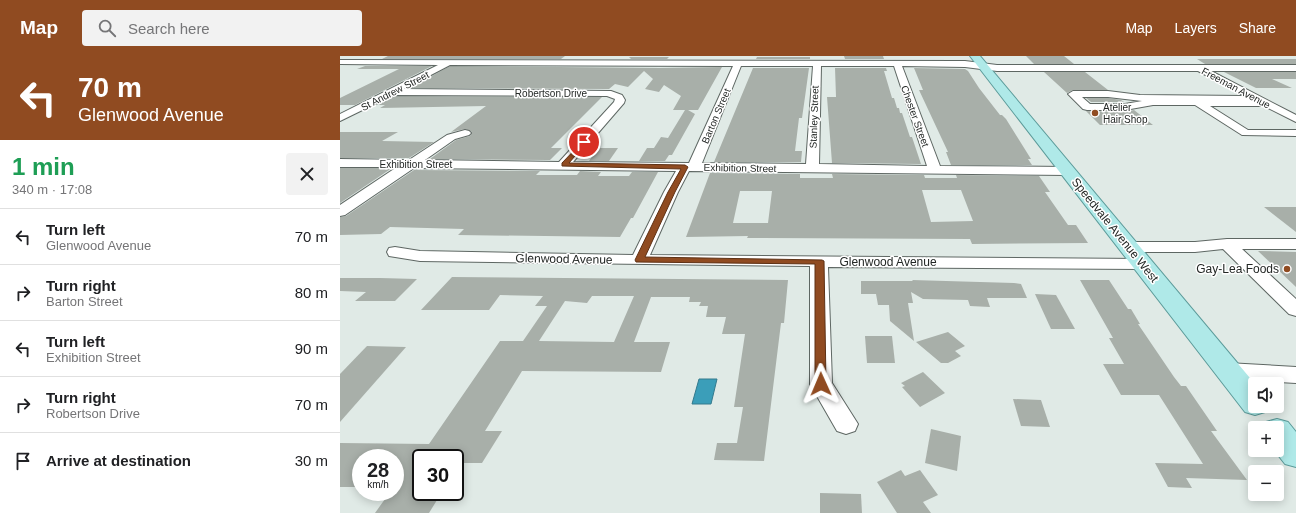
<!DOCTYPE html>
<meta charset="utf-8">
<style>
body{margin:0;font-family:Helvetica,sans-serif;background:#f2f2f2;color:#202124;height:100vh;display:flex;flex-direction:column;font-size:15px;white-space:nowrap}
*{box-sizing:border-box;margin:0}
p{font-size:13px;color:#757577}
.icon{flex:none;width:22px;height:22px;fill:none;stroke:currentColor;stroke-width:2;stroke-linecap:round;stroke-linejoin:round}
.map{position:relative;flex:1;overflow:hidden}
.details{display:flex;flex-direction:column;background:#fff;width:340px}
.details>*{flex:none}
.hud{background:#904b21;color:#fff;overflow:hidden}
.buttons{position:absolute;left:908px;top:321px;display:grid;gap:8px}
.buttons a{display:grid;place-items:center;width:36px;height:36px;border-radius:4px;background:#fff;box-shadow:0 2px 10px #0003;font-size:20px}
.speed{position:absolute;left:12px;top:393px;display:flex;gap:8px;font-size:20px;font-weight:700;text-align:center}
.speed>*{display:grid;place-content:center;width:52px;height:52px;border-radius:50%;background:#fff;box-shadow:0 2px 10px #0003;line-height:1}
.speed small{font-size:10px;font-weight:400}
.speed .limit{border:2px solid #111;border-radius:6px;background:#fff;color:#111}
.pin{position:absolute;display:grid;place-items:center;width:34px;height:34px;color:#fff;margin:-17px;border:2px solid #fff;border-radius:50%;box-shadow:0 1px 4px #0007}
.me{position:absolute;width:44px;margin:-22px;rotate:359deg;stroke-linejoin:round;filter:drop-shadow(0 0 3px #0008)}
.turn{display:flex;align-items:center;gap:14px;height:84px;padding:0 12px;font-size:18px}
.turn .icon{width:52px;height:52px;stroke-width:2.5}
.turn b{display:block;font-size:28px;line-height:34px}
.round{display:grid;place-items:center;flex:none;width:42px;height:42px;border-radius:4px;background:#f2f2f2}
.headline{display:flex;align-items:center;justify-content:space-between;height:68px;padding:0 12px}
h1{font-size:24px;font-weight:600;line-height:30px;color:#1e9e55}
ul{padding:0;list-style:none}
li{display:flex;align-items:center;gap:12px;height:56px;padding:0 12px;border-top:1px solid #e0e0e0}
li div{flex:1}
li b{display:block;font-size:15px}
li em{font-style:normal}
header{display:flex;align-items:center;gap:24px;box-sizing:border-box;height:56px;padding:0 20px;background:#904b21;color:#fff}
header strong{font-size:19px}
nav{display:flex;gap:22px;margin-inline-start:auto;font-size:14px}
.search{width:280px;height:36px;background:#f2f2f2;display:flex;align-items:center;gap:10px;box-sizing:border-box;padding:0 14px;border-radius:4px;color:#757577;font-size:15px}
main{display:flex;flex:1;min-height:0}
.map>svg:first-child{display:block}
.water{fill:#3b9eb9;stroke:#347a8d}
.building{fill:#a8afa9;fill-rule:evenodd}
.lines{fill:none;stroke-linecap:round;stroke-linejoin:round}
.minor-casing{stroke:#5e6763;stroke-width:2}
.major-casing{stroke:#5c9b9a;stroke-width:2}
.minor{fill:#fff;fill-rule:evenodd}
.major{fill:#afe9e8;fill-rule:evenodd}
.route{fill:#904b21;stroke:#5e3115}
.poi-dot{fill:#904b21;stroke:#fff;stroke-width:1.5}
.labels{text-anchor:middle;dominant-baseline:central;stroke-width:3;stroke-linejoin:round;paint-order:stroke}
.far-street-label{font-size:10px;fill:#232725;stroke:#fff}
.far-poi-label{font-size:10px;fill:#232725;stroke:#fff;text-anchor:start}
.street-label{font-size:12px;fill:#232725;stroke:#fff}
.poi-label{font-size:12px;fill:#232725;stroke:#fff;text-anchor:end}
</style>
<header>
<strong>Map</strong>
<div class="search"><svg class="icon" aria-label="search" viewBox="0 0 24 24"><circle cx="10" cy="10" r="6"/><path d="M15 15l6 6"/></svg>Search here</div>
<nav><a>Map</a><a>Layers</a><a>Share</a></nav>
</header>
<main>
<section class="details">
<div class="hud">
<div class="turn"><svg class="icon" aria-label="left" viewBox="0 0 24 24"><path d="M17 20v-9H6M10 6l-5 5 5 5"/></svg><div><b>70 m</b>Glenwood Avenue</div></div>
</div>
<div class="headline"><div><h1>1 min</h1><p>340 m · 17:08</p></div><a class="round"><svg class="icon" aria-label="close" viewBox="0 0 24 24"><path d="M6 6l12 12M18 6L6 18"/></svg></a></div>
<ul>
<li><svg class="icon" aria-label="left" viewBox="0 0 24 24"><path d="M17 20v-9H6M10 6l-5 5 5 5"/></svg><div><b>Turn left</b><p>Glenwood Avenue</p></div><em>70 m</em></li>
<li><svg class="icon" aria-label="right" viewBox="0 0 24 24"><path d="M7 20v-9h11M14 6l5 5-5 5"/></svg><div><b>Turn right</b><p>Barton Street</p></div><em>80 m</em></li>
<li><svg class="icon" aria-label="left" viewBox="0 0 24 24"><path d="M17 20v-9H6M10 6l-5 5 5 5"/></svg><div><b>Turn left</b><p>Exhibition Street</p></div><em>90 m</em></li>
<li><svg class="icon" aria-label="right" viewBox="0 0 24 24"><path d="M7 20v-9h11M14 6l5 5-5 5"/></svg><div><b>Turn right</b><p>Robertson Drive</p></div><em>70 m</em></li>
<li><svg class="icon" aria-label="arrive" viewBox="0 0 24 24"><path d="M6 21V4h12l-3 4 3 4H6"/></svg><div><b>Arrive at destination</b></div><em>30 m</em></li>
</ul>
</section>
<div class="map">
<svg width="956" height="457" viewBox="0 0 956 457">
<rect width="100%" height="100%" fill="#e0eae6"/>
<!-- water -->
<path class="water" d="M 359,323 L 377,323 L 371,348 L 352,348 Z"/>
<!-- building -->
<g class="building">
<path d="M 48,0 L 225,0 L 221,3 L 42,3 Z"/>
<path d="M 504,0 L 543,0 L 544,3 L 505,3 Z"/>
<path d="M 686,0 L 724,0 L 734,8 L 694,8 Z"/>
<path d="M 289,1 L 329,1 L 327,3 L 291,3 Z"/>
<path d="M 417,1 L 470,1 L 470,3 L 416,3 Z"/>
<path d="M 857,3 L 956,3 L 956,8 L 865,8 Z"/>
<path d="M 25,10 L 92,10 L 15,49 L 0,49 L 0,42 L 59,13 L 17,13 Z"/>
<path d="M 110,10 L 320,12 L 382,11 L 358,54 L 348,54 L 355,58 L 332,99 L 329,99 L 325,105 L 299,105 L 307,92 L 314,92 L 321,81 L 328,82 L 345,54 L 333,54 L 341,40 L 324,29 L 319,36 L 305,33 L 313,23 L 304,15 L 288,31 L 275,28 L 269,33 L 70,32 Z"/>
<path d="M 413,12 L 469,12 L 465,41 L 462,62 L 459,62 L 455,95 L 462,95 L 461,106 L 374,106 Z"/>
<path d="M 495,12 L 546,12 L 547,15 L 544,15 L 552,42 L 554,42 L 557,52 L 559,52 L 560,57 L 562,57 L 570,81 L 572,81 L 581,108 L 492,107 L 487,41 L 496,41 Z"/>
<path d="M 574,12 L 625,13 L 628,15 L 639,32 L 660,59 L 662,59 L 666,63 L 691,103 L 688,103 L 692,109 L 611,109 L 606,96 L 608,96 L 579,34 L 583,34 Z"/>
<path d="M 704,16 L 745,16 L 768,34 L 733,34 L 727,37 Z"/>
<path d="M 884,16 L 956,16 L 956,23 L 932,23 L 952,32 L 916,32 Z"/>
<path d="M 53,40 L 262,41 L 211,92 L 222,92 L 210,104 L 90,103 L 116,84 L 130,80 L 132,76 L 125,73 L 111,76 L 146,50 L 40,52 L 45,49 L 36,49 Z"/>
<path d="M 746,42 L 768,42 L 781,44 L 784,46 L 751,46 Z"/>
<path d="M 794,54 L 813,69 L 760,69 L 746,55 L 785,56 Z"/>
<path d="M 0,76 L 58,76 L 42,85 L 94,86 L 69,102 L 0,102 Z"/>
<path d="M 258,92 L 278,92 L 269,105 L 249,105 Z"/>
<path d="M 0,112 L 52,112 L 0,147 Z"/>
<path d="M 74,114 L 200,115 L 196,119 L 237,119 L 240,115 L 261,116 L 258,120 L 289,120 L 292,116 L 318,116 L 293,162 L 291,162 L 280,181 L 118,179 L 124,173 L 50,171 L 41,178 L 0,179 L 0,161 L 6,160 Z"/>
<path d="M 370,117 L 460,118 L 460,122 L 493,122 L 492,118 L 584,119 L 585,122 L 617,122 L 616,119 L 699,120 L 710,136 L 705,136 L 728,169 L 736,169 L 748,187 L 632,188 L 630,183 L 407,182 L 408,180 L 346,181 ZM 582,134 L 621,134 L 633,165 L 591,166 ZM 400,135 L 432,135 L 428,167 L 393,167 Z"/>
<path d="M 924,151 L 956,151 L 956,176 Z"/>
<path d="M 918,195 L 956,196 L 956,231 Z"/>
<path d="M 112,221 L 448,224 L 444,267 L 441,267 L 424,405 L 374,404 L 377,387 L 397,387 L 403,351 L 394,351 L 405,278 L 382,278 L 386,261 L 366,261 L 368,250 L 359,250 L 361,246 L 349,246 L 350,241 L 311,241 L 294,286 L 330,286 L 321,316 L 182,315 L 145,375 L 162,375 L 142,407 L 115,407 L 115,402 L 81,402 L 81,436 L 102,436 L 89,457 L 35,457 L 50,436 L 55,436 L 55,402 L 21,402 L 21,431 L 0,431 L 0,387 L 89,388 L 160,285 L 183,285 L 207,250 L 195,250 L 203,240 L 160,239 L 149,254 L 81,254 ZM 252,240 L 294,240 L 274,286 L 199,285 L 225,245 L 247,247 Z"/>
<path d="M 0,222 L 40,222 L 77,223 L 55,245 L 15,245 L 26,236 L 0,235 Z"/>
<path d="M 572,224 L 674,227 L 681,228 L 687,242 L 647,242 L 650,251 L 630,250 L 628,244 L 583,243 L 571,236 L 573,247 L 568,247 L 574,285 L 550,265 L 549,249 L 538,249 L 536,238 L 521,238 L 521,225 L 573,225 Z"/>
<path d="M 740,224 L 769,224 L 788,253 L 791,253 L 800,268 L 798,268 L 834,321 L 841,330 L 846,330 L 877,375 L 871,375 L 907,424 L 846,422 L 852,432 L 828,431 L 815,407 L 863,408 L 819,339 L 781,339 L 763,308 L 784,308 L 769,282 L 773,282 Z"/>
<path d="M 695,238 L 716,239 L 735,273 L 711,273 Z"/>
<path d="M 608,276 L 625,290 L 615,295 L 621,300 L 608,307 L 601,307 L 576,286 Z"/>
<path d="M 525,280 L 552,280 L 555,307 L 527,307 Z"/>
<path d="M 27,290 L 66,291 L 0,366 L 0,318 Z"/>
<path d="M 583,316 L 605,337 L 580,351 L 562,331 L 565,330 L 561,327 Z"/>
<path d="M 673,343 L 701,344 L 710,371 L 681,370 Z"/>
<path d="M 591,373 L 621,380 L 617,415 L 585,407 Z"/>
<path d="M 561,414 L 565,420 L 580,414 L 598,439 L 583,446 L 591,457 L 557,457 L 537,426 Z"/>
<path d="M 480,437 L 521,438 L 522,457 L 480,457 Z"/>
</g>
<g class="lines">
<defs>
<g id="minor">
<path d="M 0,4 L 625,5 L 657,9 L 956,9 L 956,15 L 871,15 L 956,59 L 956,66 L 924,50 L 870,50 L 908,74 L 956,74 L 956,80 L 902,79 L 855,49 L 813,49 L 785,54 L 747,54 L 743,53 L 728,38 L 733,35 L 768,35 L 800,39 L 905,40 L 858,15 L 657,15 L 625,11 L 562,10 L 600,110 L 728,111 L 733,112 L 735,115 L 733,118 L 728,119 L 349,115 L 338,136 L 310,199 L 802,203 L 808,204 L 811,208 L 808,212 L 802,213 L 488,211 L 492,327 L 518,368 L 515,375 L 506,378 L 497,375 L 470,328 L 470,210 L 80,205 L 49,200 L 47,196 L 49,192 L 55,191 L 80,195 L 293,199 L 324,136 L 336,115 L 74,112 L 5,159 L 0,160 L 0,149 L 57,111 L 0,111 L 0,103 L 69,104 L 107,79 L 125,74 L 129,75 L 131,77 L 129,79 L 115,83 L 85,104 L 219,106 L 274,46 L 275,43 L 267,40 L 53,39 L 0,65 L 0,58 L 98,9 L 0,8 ZM 110,9 L 393,10 L 349,107 L 233,106 L 284,47 L 285,44 L 282,39 L 271,35 L 64,33 ZM 401,10 L 473,10 L 466,108 L 362,107 ZM 481,10 L 554,10 L 587,110 L 479,108 ZM 742,41 L 768,41 L 802,45 L 785,48 L 750,48 Z"/>
<path d="M 887,183 L 956,183 L 956,193 L 902,193 L 956,243 L 956,260 L 949,258 L 883,193 L 855,196 L 787,196 L 781,194 L 779,191 L 781,188 L 787,186 L 855,186 Z"/>
<path d="M 887,307 L 956,311 L 956,327 L 887,323 L 879,321 L 876,315 L 879,309 Z"/>
</g>
<g id="major">
<path d="M 630,0 L 640,0 L 915,328 L 915,350 L 928,350 L 925,356 L 915,359 L 905,356 Z"/>
<path d="M 937,363 L 948,366 L 956,376 L 956,411 L 945,408 L 934,394 L 937,394 L 937,372 L 924,372 L 926,366 Z"/>
</g>
</defs>
<!-- minor casing -->
<use href="#minor" class="minor-casing"/>
<!-- major casing -->
<use href="#major" class="major-casing"/>
<!-- minor -->
<use href="#minor" class="minor"/>
<!-- major -->
<use href="#major" class="major"/>
</g>
<!-- route -->
<path class="route" d="M 244,84 L 247,86 L 229,107 L 345,109 L 348,111 L 335,136 L 305,201 L 482,204 L 484,205 L 486,328 L 485,331 L 481,332 L 477,331 L 475,328 L 475,208 L 296,206 L 295,204 L 328,136 L 341,113 L 222,110 L 222,107 Z"/>
<!-- markers -->
<g class="poi-dot">
<circle cx="755" cy="57" r="4"/>
<circle cx="947" cy="213" r="4"/>
</g>
<g class="labels">
<!-- far-street labels -->
<g class="far-street-label">
<text transform="translate(896 32) rotate(28)">Freeman Avenue</text>
<text transform="translate(55 35) rotate(-27)">St Andrew Street</text>
<text x="211" y="37">Robertson Drive</text>
<text transform="translate(376 60) rotate(-67)">Barton Street</text>
<text transform="translate(575 60) rotate(70)">Chester Street</text>
<text transform="translate(474 61) rotate(-88)">Stanley Street</text>
<text x="76" y="108">Exhibition Street</text>
<text transform="translate(400 112) rotate(1)">Exhibition Street</text>
</g>
<!-- far-poi labels -->
<g class="far-poi-label">
<text x="763" y="51">Atelier<tspan x="763" dy="12">Hair Shop</tspan></text>
</g>
<!-- street labels -->
<g class="street-label">
<text transform="translate(775 174) rotate(51)">Speedvale Avenue West</text>
<text transform="translate(224 203) rotate(1)">Glenwood Avenue</text>
<text x="548" y="206">Glenwood Avenue</text>
</g>
<!-- poi labels -->
<g class="poi-label">
<text x="939" y="213">Gay-Lea Foods</text>
</g>
</g>
</svg>
<div class="buttons">
<a><svg class="icon" aria-label="sound" viewBox="0 0 24 24"><path d="M4 9h4l5-4v14l-5-4H4zM17 9q2 3 0 6"/></svg></a>
<a>+</a>
<a>−</a>
</div>
<div class="speed"><div>28<small>km/h</small></div><div class="limit">30</div></div>
<div class="pin" style="left:244px;top:86px;background:#d93025"><svg class="icon" aria-label="arrive" viewBox="0 0 24 24"><path d="M6 21V4h12l-3 4 3 4H6"/></svg></div>
<svg class="me" style="left:481px;top:328px" viewBox="-20 -20 40 40"><path d="M0-17L14 15 0 8-14 15z" fill="#904b21" stroke="#fff" stroke-width="4"/></svg>
</div>
</main>
